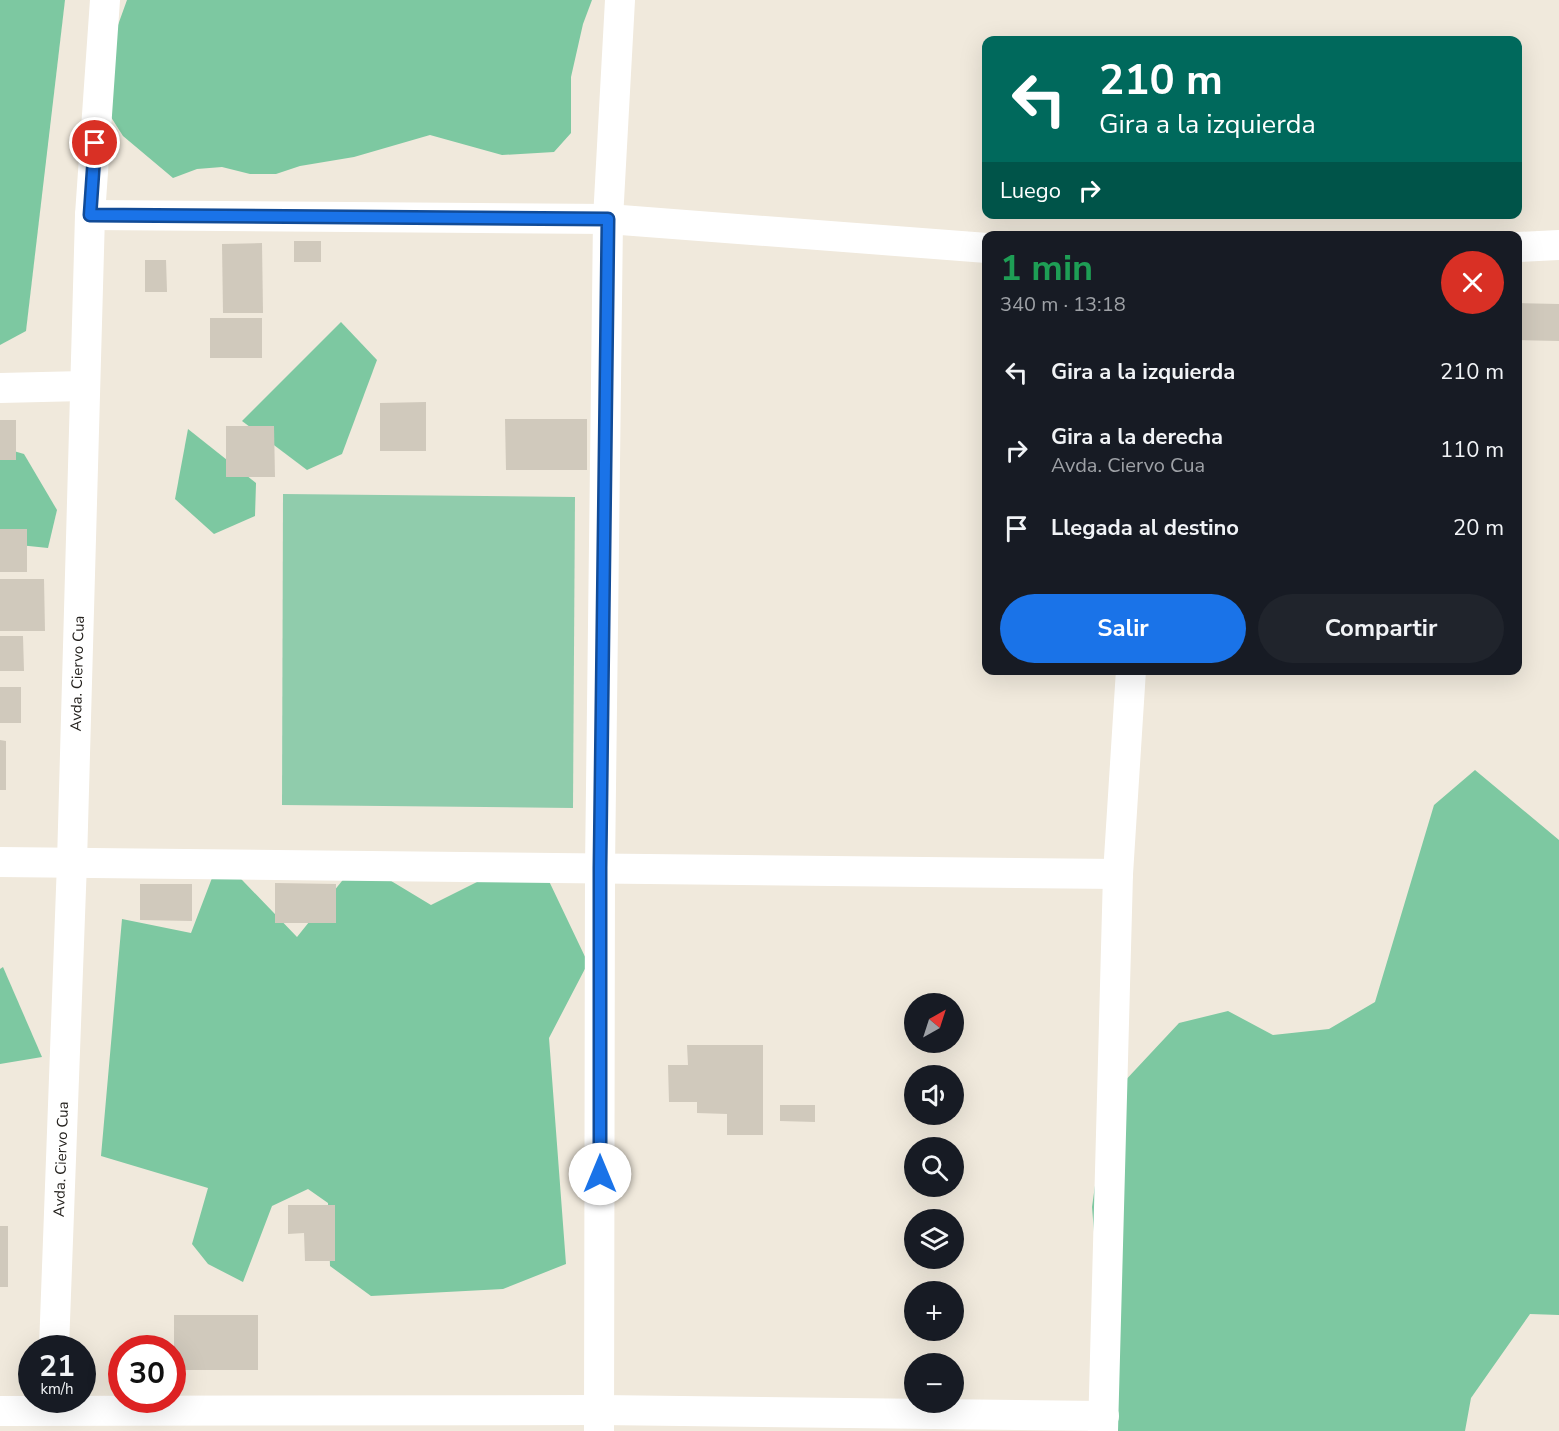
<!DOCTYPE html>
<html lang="es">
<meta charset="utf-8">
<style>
body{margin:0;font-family:"Nunito Sans",sans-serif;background:#20242c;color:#f1f3f6;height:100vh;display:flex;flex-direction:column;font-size:22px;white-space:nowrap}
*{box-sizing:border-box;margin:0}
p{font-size:20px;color:#9ea1a6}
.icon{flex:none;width:33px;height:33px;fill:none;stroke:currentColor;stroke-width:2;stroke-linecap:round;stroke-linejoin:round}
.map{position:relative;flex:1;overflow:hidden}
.sheet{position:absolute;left:982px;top:231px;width:540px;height:444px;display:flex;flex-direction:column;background:#171b24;border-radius:12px;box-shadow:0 6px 24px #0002}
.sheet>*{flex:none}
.hud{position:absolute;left:982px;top:36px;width:540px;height:183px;border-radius:12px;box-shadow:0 6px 24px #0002;background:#00695c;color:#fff;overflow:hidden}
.needle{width:39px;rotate:39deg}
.tools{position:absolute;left:904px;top:993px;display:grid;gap:12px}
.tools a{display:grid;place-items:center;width:60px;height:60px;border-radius:50%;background:#171b24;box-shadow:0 6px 24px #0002;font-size:30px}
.speed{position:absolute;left:18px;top:1335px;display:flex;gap:12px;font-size:30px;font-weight:700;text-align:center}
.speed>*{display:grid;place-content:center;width:78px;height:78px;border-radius:50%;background:#171b24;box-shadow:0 6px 24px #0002;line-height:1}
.speed small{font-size:15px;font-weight:400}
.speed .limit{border:9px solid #d22;background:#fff;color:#111}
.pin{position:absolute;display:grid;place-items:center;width:51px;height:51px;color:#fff;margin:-26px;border:3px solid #fff;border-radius:50%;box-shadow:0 2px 6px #0007}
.me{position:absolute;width:66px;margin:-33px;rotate:0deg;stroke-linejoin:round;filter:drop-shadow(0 0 4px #0008)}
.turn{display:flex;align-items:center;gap:21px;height:126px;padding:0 18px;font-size:27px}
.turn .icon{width:78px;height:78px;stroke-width:2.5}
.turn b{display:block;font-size:42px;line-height:51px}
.then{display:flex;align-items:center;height:57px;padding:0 18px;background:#0003;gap:12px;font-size:22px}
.round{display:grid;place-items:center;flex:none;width:63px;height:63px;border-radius:32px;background:#20242c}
.head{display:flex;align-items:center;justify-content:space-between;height:102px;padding:0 18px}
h1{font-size:36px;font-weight:700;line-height:45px;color:#1e9e55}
.primary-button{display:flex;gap:12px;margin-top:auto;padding:12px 18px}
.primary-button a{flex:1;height:69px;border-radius:36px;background:#1a73e8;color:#fff;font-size:24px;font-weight:700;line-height:69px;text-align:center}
.primary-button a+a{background:#20242c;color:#f1f3f6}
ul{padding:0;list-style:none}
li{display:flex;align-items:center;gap:18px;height:78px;padding:0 18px}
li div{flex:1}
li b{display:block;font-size:22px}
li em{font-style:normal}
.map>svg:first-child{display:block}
.green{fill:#90ccac}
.forest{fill:#7dc8a1}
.building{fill:#d0c9bc}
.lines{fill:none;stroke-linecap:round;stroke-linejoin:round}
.street{stroke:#fff;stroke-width:30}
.route-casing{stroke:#114b97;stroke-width:15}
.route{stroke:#1a73e8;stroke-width:10}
.labels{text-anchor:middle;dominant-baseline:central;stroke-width:4.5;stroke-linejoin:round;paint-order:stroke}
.street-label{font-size:15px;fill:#24211d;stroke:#fdf6e9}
</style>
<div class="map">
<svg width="1559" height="1431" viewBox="0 0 1559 1431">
<rect width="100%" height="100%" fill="#f0e9dc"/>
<!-- green -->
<path class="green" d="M 283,494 L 575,497 L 573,808 L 282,805 Z"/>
<!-- forest -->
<g class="forest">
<path d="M 0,0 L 65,0 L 26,331 L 0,345 Z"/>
<path d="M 127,0 L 592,0 L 583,24 L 571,77 L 571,133 L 554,152 L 502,155 L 430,135 L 354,157 L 300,166 L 276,174 L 250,174 L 222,167 L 197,169 L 173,178 L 123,136 L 109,114 L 105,61 Z"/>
<path d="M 341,322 L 377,360 L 342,454 L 307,470 L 242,421 Z"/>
<path d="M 188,429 L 256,483 L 255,516 L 214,534 L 175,499 Z"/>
<path d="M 0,447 L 24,454 L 57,510 L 48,548 L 0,543 Z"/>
<path d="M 1475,770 L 1559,840 L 1559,1315 L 1530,1314 L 1471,1398 L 1465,1431 L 1110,1431 L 1092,1207 L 1107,1100 L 1179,1023 L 1228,1011 L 1273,1035 L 1329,1029 L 1375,1002 L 1434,805 Z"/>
<path d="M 220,857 L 297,937 L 358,861 L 431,905 L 491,875 L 548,879 L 588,963 L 549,1038 L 566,1264 L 503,1289 L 371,1296 L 330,1266 L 328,1203 L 308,1189 L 272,1206 L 243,1282 L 208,1264 L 192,1244 L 208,1188 L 101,1156 L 122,919 L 191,933 Z"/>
<path d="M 3,967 L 42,1057 L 0,1064 L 0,969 Z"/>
</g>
<!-- building -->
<g class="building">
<rect x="294" y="241" width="27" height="21"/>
<path d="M 262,243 L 263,313 L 223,313 L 222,244 Z"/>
<path d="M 145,260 L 166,260 L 167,292 L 145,292 Z"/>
<path d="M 1518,303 L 1559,304 L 1559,341 L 1518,340 Z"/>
<rect x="210" y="318" width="52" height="40"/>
<path d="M 426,402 L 426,451 L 380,451 L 380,403 Z"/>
<path d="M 505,419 L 587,419 L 587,470 L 506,470 Z"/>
<rect x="0" y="420" width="16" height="40"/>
<path d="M 226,426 L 274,426 L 275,477 L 226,477 Z"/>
<rect x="0" y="529" width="27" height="43"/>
<path d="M 0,579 L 44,579 L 45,631 L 0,631 Z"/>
<path d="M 0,636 L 23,636 L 24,671 L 0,671 Z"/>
<rect x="0" y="687" width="21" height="36"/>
<path d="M 0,740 L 6,741 L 6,790 L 0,790 Z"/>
<path d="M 275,883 L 336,884 L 336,923 L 275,923 Z"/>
<path d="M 140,884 L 192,884 L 192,921 L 140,920 Z"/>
<path d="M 687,1045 L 763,1045 L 763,1135 L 727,1135 L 727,1114 L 697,1113 L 697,1102 L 669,1102 L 668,1065 L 688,1065 Z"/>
<path d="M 780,1105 L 815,1105 L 815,1122 L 780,1121 Z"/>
<path d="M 288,1205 L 335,1205 L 335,1261 L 305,1261 L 304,1233 L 288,1234 Z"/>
<rect x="0" y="1226" width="8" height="61"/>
<rect x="174" y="1315" width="84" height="55"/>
</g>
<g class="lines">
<!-- street -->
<g class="street">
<path d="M 90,215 L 608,219 L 987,248"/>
<path d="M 1518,247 L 1559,245"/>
<path d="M 0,388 L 84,386"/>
<path d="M 0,862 L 1118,874"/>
<path id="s1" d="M 54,1348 L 72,862 L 90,215 L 105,0"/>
<path d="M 0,1411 L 600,1410 L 1104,1416"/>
<path d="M 599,1431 L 600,868 L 608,219 L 620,0"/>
<path d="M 1103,1431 L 1118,874 L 1131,670"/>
</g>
</g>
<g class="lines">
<defs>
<path id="route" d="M 95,143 L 90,215 L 608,219 L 600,868 L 600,1174"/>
</defs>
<!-- route casing -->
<use href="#route" class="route-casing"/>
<!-- route -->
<use href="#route" class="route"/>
</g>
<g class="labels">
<!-- street labels -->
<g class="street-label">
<text stroke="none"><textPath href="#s1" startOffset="675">Avda. Ciervo Cua</textPath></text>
<text stroke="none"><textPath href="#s1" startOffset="189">Avda. Ciervo Cua</textPath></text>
</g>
</g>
</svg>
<div class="tools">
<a><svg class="needle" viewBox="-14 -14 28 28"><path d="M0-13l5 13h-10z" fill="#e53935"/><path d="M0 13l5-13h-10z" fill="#9ea1a6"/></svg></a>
<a><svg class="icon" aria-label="sound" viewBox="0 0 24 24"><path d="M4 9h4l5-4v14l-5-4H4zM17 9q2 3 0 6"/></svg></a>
<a><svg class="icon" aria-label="search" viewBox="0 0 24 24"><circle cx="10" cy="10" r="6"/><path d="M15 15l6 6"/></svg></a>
<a><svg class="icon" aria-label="layers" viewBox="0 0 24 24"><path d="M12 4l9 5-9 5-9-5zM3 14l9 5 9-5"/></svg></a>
<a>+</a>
<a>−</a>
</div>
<div class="speed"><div>21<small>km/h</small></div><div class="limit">30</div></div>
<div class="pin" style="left:95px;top:143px;background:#d93025"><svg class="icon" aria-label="arrive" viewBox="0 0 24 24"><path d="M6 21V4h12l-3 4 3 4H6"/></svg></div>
<svg class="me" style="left:600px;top:1174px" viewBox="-20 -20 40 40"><circle r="19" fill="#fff"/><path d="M0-13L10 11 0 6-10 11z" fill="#1a73e8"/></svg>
<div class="hud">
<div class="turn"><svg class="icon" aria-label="left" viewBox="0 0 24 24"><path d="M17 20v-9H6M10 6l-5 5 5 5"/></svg><div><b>210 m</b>Gira a la izquierda</div></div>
<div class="then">Luego<svg class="icon" aria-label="right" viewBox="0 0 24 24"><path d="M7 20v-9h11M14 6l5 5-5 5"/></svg></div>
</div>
<section class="sheet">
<div class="head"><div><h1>1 min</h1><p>340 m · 13:18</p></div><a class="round" style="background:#d93025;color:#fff"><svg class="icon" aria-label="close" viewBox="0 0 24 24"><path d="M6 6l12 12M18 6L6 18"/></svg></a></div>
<ul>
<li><svg class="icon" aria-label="left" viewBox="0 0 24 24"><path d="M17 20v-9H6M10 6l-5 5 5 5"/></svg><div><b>Gira a la izquierda</b></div><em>210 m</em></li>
<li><svg class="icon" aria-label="right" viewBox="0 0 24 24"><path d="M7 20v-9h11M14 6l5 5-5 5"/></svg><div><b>Gira a la derecha</b><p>Avda. Ciervo Cua</p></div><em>110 m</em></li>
<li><svg class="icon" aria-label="arrive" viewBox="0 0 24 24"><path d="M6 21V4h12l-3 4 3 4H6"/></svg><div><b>Llegada al destino</b></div><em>20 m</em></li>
</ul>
<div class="primary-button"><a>Salir</a><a>Compartir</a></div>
</section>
</div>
